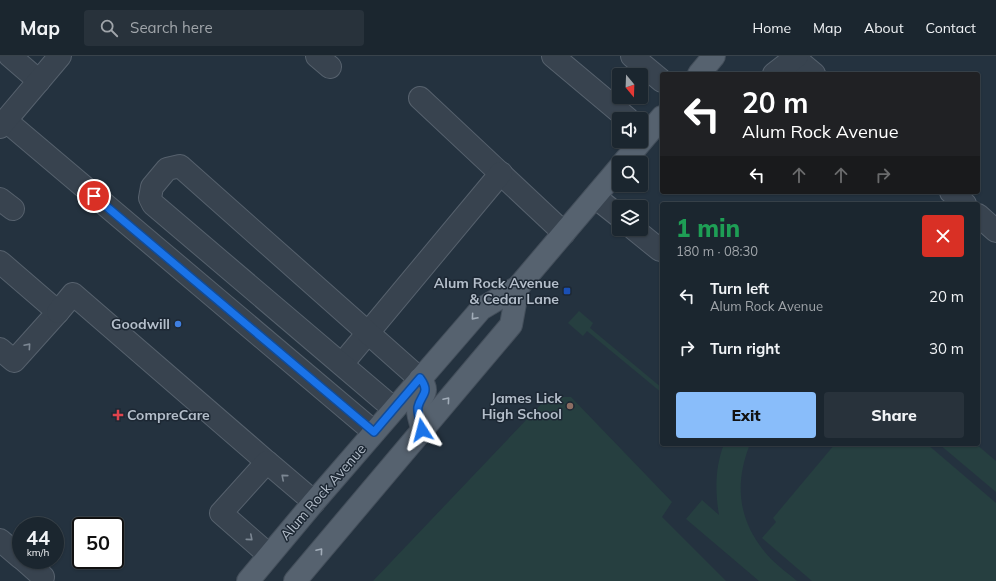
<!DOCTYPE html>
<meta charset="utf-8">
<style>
body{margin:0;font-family:Mulish,sans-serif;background:#28323b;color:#f1f3f6;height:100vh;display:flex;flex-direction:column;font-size:15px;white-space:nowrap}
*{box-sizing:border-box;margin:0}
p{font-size:13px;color:#a0a5aa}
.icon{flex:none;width:22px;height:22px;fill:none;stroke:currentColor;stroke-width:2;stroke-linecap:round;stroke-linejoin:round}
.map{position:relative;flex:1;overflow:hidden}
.panel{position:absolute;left:660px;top:146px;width:320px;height:244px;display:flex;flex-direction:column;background:#1b262f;border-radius:4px;box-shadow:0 1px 3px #0004,0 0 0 1px #39434b}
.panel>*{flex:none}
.banner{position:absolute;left:660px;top:16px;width:320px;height:122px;border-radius:4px;box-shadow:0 1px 3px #0004,0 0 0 1px #39434b;background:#202124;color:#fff;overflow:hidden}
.needle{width:26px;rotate:161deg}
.tools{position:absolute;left:612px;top:12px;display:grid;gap:8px}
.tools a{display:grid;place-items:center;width:36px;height:36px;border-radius:4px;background:#1b262f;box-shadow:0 1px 3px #0004,0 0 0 1px #39434b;font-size:20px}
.speed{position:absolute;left:12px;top:461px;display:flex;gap:8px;font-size:20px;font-weight:700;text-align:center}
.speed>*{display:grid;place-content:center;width:52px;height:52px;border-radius:50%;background:#1b262f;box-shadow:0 1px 3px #0004,0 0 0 1px #39434b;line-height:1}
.speed small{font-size:10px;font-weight:400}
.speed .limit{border:2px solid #111;border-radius:6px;background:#fff;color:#111}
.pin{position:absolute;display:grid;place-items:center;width:34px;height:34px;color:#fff;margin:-17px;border:2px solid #fff;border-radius:50%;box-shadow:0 1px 4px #0007}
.me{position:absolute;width:44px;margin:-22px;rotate:351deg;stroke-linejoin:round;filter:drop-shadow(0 0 3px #0008)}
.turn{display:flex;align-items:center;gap:14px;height:84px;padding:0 16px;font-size:18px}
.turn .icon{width:52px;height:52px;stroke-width:2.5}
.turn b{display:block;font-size:28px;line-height:34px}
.lanes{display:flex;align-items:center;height:38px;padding:0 16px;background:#0003;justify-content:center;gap:20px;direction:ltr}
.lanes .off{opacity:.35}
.round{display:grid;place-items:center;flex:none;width:42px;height:42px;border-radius:4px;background:#28323b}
.head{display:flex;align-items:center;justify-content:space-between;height:68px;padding:0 16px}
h1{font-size:24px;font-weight:800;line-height:30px;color:#1e9e55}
.primary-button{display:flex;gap:8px;margin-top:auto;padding:8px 16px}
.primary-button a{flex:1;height:46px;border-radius:4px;background:#89bdfa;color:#111;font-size:16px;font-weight:800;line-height:46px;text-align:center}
.primary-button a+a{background:#28323b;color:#f1f3f6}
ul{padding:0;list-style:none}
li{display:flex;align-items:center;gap:12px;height:52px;padding:0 16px}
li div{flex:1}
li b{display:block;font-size:15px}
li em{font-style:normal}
header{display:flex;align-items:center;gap:24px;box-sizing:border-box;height:56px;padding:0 20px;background:#1b262f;border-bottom:1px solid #39434b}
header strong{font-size:19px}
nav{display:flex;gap:22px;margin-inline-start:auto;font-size:14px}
.search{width:280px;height:36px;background:#28323b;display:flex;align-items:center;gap:10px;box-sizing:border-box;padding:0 14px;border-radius:4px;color:#a0a5aa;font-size:15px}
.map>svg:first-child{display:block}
.pitch{fill:#263f40}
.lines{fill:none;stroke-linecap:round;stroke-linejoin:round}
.minor-casing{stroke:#56616d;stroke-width:24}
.major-casing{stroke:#444f5b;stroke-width:24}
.minor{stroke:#38434f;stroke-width:22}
.major{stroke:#56626f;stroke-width:22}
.oneway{stroke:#a1acb8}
.oneway2{stroke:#7c8793}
.route-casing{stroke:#114b97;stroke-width:10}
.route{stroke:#1a73e8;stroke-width:7}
.transit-dot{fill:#1a4fb4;stroke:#1d2834;stroke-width:1.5}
.shop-dot{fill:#3f7fe0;stroke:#1d2834;stroke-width:1.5}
.education-dot{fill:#8d6e63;stroke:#1d2834;stroke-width:1.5}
.health-dot{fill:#e0444e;stroke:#1d2834;stroke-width:1.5}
.labels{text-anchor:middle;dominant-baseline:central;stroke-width:3;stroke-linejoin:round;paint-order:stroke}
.poi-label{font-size:14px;font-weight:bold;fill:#b4beca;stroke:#1d2834;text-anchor:end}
.street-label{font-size:14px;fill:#b4beca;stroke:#1d2834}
</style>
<header>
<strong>Map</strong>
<div class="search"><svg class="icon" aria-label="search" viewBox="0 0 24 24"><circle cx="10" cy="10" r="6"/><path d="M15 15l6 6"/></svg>Search here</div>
<nav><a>Home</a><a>Map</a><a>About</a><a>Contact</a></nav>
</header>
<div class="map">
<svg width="996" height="525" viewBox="0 0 996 525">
<rect width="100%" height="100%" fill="#24323f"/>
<!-- pitch -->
<g class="pitch">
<path d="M 579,255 L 593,267 L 590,272 L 662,332 L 662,337 L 587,275 L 583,280 L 568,267 Z"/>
<path d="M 548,341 L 571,341 L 672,446 L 662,461 L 726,525 L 373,525 Z"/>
<path d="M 724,388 L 750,388 C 733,431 739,469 771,503 C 779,511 789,518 797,525 L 759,525 L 686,463 L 702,444 L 719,459 C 715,435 715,411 724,388 Z"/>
<path d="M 835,388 L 927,388 L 996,447 L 996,525 L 812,525 L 762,482 L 776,466 L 773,462 Z"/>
<path d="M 939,388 L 976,388 L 996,405 L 996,436 Z"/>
</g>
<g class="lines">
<defs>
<g id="minor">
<path d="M 10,0 L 39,25"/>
<path d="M 317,0 L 330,11"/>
<path d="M 553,0 L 628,63"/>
<path d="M 632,0 L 662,25"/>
<path d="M 795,2 L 814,18"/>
<path d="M 774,18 L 797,0"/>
<path d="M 420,42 L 564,177"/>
<path d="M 5,64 L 374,376"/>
<path d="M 0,71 L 60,0"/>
<path d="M 951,136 L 965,148"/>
<path d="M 595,141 L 619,160"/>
<path d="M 0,143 L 13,153"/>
<path d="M 978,159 L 996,175"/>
<path d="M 634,173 L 660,194"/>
<path d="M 0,206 L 58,256 L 14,305 L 0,293"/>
<path d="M 58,256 L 73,238 L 267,406"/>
<path d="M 342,308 L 501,117"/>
<path d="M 394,353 L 153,148 L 150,142 L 152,131 L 167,113 L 180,110 L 420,323"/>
<path d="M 0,484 L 21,502"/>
<path d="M 269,499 L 221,457 L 267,406 L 314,446"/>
<path d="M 24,504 L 43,521"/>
</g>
<g id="major">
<path d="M 699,18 L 714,0"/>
<path d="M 623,107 L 662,61"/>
<path d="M 420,323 C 431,337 421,338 418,351 C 417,358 421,367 422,373"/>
<path d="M 248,525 L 314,446 L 481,253 L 518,231 L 619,112"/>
<path d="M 295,525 L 511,269 L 518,231"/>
</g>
</defs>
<!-- minor casing -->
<use href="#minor" class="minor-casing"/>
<!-- major casing -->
<use href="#major" class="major-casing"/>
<!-- minor -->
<use href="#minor" class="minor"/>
<!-- major -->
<use href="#major" class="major"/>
</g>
<!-- one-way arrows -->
<defs><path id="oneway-chevron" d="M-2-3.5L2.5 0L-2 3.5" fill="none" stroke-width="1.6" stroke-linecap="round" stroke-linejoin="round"/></defs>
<g class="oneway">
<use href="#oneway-chevron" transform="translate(474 261) rotate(131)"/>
<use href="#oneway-chevron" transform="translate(447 344) rotate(-50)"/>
<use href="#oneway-chevron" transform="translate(320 495) rotate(-50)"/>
</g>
<g class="oneway2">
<use href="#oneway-chevron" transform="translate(28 290) rotate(-49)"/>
<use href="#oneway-chevron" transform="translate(284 421) rotate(-139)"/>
<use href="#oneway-chevron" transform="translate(250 482) rotate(41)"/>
</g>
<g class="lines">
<defs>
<path id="route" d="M 94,140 L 374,376 L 420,322 C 431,337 421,338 418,351 C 417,358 421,367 422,374"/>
</defs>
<!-- route casing -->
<use href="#route" class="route-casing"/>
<!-- route -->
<use href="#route" class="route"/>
</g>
<!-- markers -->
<rect class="transit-dot" x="563" y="231" width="8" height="8" rx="2"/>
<circle class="shop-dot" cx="178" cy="268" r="4"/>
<circle class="education-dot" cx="570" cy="350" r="4"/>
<path class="health-dot" d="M116 353h4v4h4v4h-4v4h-4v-4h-4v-4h4z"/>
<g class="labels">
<!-- poi labels -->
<g class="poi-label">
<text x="559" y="227">Alum Rock Avenue<tspan x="559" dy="16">&amp; Cedar Lane</tspan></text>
<text x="170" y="268">Goodwill</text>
<text x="562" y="342">James Lick<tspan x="562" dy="16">High School</tspan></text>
<text x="127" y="359" text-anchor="start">CompreCare</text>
</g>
<!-- street labels -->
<g class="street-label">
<text transform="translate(323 436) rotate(-49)">Alum Rock Avenue</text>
</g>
</g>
</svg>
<div class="tools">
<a><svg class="needle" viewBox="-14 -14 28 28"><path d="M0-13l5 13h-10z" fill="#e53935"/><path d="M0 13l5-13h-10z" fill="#a0a5aa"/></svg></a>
<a><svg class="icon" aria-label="sound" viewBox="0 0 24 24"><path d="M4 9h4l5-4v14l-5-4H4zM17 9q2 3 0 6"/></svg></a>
<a><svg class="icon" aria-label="search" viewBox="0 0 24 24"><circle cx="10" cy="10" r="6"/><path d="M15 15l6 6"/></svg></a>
<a><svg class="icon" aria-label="layers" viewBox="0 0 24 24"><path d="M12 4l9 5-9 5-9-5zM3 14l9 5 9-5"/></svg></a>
</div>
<div class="speed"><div>44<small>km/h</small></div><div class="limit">50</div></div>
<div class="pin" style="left:94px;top:140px;background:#d93025"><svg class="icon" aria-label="arrive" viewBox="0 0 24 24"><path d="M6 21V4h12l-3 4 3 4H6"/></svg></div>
<svg class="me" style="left:422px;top:374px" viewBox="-20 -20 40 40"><path d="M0-17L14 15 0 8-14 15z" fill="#1a73e8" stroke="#fff" stroke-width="4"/></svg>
<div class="banner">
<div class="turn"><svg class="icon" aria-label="left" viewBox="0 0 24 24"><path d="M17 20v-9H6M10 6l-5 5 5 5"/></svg><div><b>20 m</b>Alum Rock Avenue</div></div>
<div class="lanes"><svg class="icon" aria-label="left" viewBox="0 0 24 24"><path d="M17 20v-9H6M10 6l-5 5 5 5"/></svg><svg class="icon off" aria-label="ahead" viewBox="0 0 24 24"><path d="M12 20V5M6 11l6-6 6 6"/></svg><svg class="icon off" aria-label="ahead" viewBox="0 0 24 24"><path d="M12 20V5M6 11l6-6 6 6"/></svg><svg class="icon off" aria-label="right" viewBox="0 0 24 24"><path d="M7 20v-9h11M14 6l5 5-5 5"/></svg></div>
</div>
<section class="panel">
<div class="head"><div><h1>1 min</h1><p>180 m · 08:30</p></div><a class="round" style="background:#d93025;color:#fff"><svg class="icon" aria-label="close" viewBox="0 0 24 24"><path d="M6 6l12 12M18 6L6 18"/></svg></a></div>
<ul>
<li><svg class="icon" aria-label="left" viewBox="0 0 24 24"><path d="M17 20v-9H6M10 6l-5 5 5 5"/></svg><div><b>Turn left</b><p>Alum Rock Avenue</p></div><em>20 m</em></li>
<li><svg class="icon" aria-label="right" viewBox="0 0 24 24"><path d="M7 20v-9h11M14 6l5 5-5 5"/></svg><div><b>Turn right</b></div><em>30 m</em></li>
</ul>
<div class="primary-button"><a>Exit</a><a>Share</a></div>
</section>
</div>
